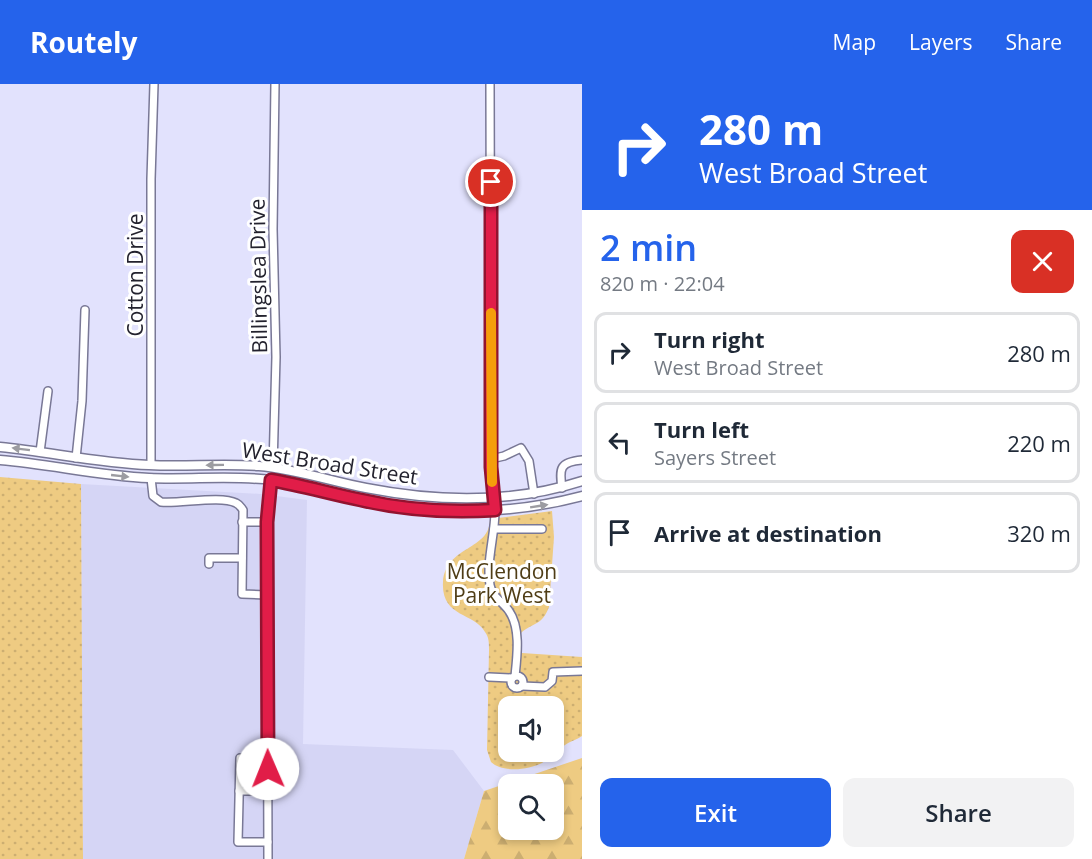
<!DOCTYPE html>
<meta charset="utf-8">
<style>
body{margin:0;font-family:"Open Sans",sans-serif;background:#f2f2f3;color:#1f2937;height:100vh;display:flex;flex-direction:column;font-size:22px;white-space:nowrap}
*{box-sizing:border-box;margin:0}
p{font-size:20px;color:#747a83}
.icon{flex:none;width:33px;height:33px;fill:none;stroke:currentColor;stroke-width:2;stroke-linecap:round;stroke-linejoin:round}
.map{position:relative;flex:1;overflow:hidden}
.panel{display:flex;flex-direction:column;background:#fff;width:510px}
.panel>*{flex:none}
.top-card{background:#2563eb;color:#fff;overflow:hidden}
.fabs{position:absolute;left:498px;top:612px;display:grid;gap:12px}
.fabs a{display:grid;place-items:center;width:66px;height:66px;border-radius:12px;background:#fff;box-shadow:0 3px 9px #0003;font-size:30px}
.pin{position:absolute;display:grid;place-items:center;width:51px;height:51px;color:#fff;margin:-26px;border:3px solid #fff;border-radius:50%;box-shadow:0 2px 6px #0007}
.me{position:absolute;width:66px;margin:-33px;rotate:359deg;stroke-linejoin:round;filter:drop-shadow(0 0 4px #0008)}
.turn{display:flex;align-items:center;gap:21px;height:126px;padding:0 18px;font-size:27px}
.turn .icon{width:78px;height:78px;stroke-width:2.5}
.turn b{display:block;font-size:42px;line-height:51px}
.round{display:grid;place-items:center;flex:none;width:63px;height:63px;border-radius:12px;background:#f2f2f3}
.head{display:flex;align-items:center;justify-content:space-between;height:102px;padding:0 18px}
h1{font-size:36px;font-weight:600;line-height:45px;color:#2563eb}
.primary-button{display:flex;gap:12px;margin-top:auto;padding:12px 18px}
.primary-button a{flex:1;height:69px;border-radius:12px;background:#2563eb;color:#fff;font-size:24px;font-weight:600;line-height:69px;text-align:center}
.primary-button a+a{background:#f2f2f3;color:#1f2937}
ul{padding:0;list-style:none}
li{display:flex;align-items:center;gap:18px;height:81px;margin:0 12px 9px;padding:0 6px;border:3px solid #e0e1e3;border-radius:12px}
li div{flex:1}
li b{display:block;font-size:22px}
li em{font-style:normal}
header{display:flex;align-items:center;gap:36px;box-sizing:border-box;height:84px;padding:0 30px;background:#2563eb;color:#fff}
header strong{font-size:28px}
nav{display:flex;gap:33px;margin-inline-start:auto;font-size:21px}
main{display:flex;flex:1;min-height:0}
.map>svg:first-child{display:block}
.built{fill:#d5d5f5}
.grass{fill:url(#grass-dots);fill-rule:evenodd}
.forest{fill:url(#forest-firs);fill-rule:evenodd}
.garden{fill:#eecb82}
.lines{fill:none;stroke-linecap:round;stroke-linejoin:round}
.minor-casing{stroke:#797896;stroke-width:10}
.major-casing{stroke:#797896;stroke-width:11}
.minor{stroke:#fff;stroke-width:7}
.major{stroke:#fff;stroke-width:8}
.oneway{fill:#9c9ca1}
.route-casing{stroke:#92132f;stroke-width:15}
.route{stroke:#e11d48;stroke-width:10}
.slow{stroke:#f59e0b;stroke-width:10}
.labels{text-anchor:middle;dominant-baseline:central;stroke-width:6;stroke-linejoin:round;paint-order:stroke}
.street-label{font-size:21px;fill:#23222e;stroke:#fff}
.park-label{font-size:21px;fill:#4f3d16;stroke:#fff}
</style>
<header>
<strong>Routely</strong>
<nav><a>Map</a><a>Layers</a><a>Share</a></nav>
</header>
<main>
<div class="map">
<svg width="582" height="775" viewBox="0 0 582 775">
<defs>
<pattern id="grass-dots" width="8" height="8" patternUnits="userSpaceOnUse" patternTransform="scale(1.5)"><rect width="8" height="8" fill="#eecb82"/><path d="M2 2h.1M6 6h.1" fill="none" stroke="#ccae71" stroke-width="1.8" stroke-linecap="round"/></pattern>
<pattern id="forest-firs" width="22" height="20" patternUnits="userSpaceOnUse" patternTransform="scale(1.5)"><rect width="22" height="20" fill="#eecb82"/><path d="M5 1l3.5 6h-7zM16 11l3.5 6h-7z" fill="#ccae71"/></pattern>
</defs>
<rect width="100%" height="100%" fill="#e2e2fd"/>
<!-- built -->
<path class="built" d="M 81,400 L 261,410 L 307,416 L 303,660 L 453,666 L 484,707 L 464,775 L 83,775 Z"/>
<!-- grass -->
<g class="grass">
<path d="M 0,393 L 81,400 L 83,775 L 0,775 Z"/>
<path d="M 552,427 L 554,453 L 549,523 C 542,542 533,538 521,549 L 522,569 L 582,573 L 582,652 C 577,656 570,657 565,661 C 557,666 550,674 542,679 C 528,686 503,689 491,678 L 487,666 L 489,566 C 489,559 489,553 485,548 C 474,528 441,534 443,498 C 446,461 490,467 490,435 ZM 508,622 L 554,622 L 554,668 L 508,668 Z"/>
</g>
<!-- forest -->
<path class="forest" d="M 582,674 L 582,775 L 464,775 L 484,707 ZM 508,700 L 554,700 L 554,746 L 508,746 Z"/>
<!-- garden -->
<path class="garden" d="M 499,613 L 534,613 L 535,622 L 508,622 L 508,656 L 500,656 Z"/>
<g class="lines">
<defs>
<g id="minor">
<path d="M 490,0 L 491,383 L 494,414"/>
<path d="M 40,368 L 48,307"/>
<path d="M 76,374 L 82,317 L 85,226"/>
<path d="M 491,375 L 504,372 L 521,364 L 529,377 L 534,410"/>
<path d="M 151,381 L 151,95 L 154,0"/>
<path d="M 273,383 L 276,273 L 273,145 L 275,0"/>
<path d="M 151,394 L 153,412 L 161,418 C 180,420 221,411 236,419 C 240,421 240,422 243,426 L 242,510 L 266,511"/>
<path d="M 562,404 C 559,384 560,378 582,376"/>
<path d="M 495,427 C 495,451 486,477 490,501 C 492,513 503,518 509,527 C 521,544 517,573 515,592"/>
<path d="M 242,438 L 267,438"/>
<path d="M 494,445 L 542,445"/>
<path d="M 209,480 L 209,474 L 242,474"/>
<circle cx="517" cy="598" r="6"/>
<path d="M 489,593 L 512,594"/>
<path d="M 522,602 L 545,603 L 552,597 L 553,588 L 582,587"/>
<path d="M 240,674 L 238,758 L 268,758"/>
<path d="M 239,707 L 268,707"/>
<path d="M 268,775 L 267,438 L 271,396"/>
</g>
<g id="major">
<path d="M 0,363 C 50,368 99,379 149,381 C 186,383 222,379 259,382 C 295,385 330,397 366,404 C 438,418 511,420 582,397"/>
<path d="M 0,376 C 50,380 99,392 149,394 C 190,396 231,391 272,396 C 304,401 334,411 366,417 C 438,432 510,431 582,412"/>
</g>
</defs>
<!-- minor casing -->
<use href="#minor" class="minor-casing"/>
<!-- major casing -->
<use href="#major" class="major-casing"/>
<!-- minor -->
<use href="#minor" class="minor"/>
<!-- major -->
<use href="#major" class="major"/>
</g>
<!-- one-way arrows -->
<defs><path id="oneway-solid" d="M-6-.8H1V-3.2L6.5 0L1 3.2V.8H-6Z" transform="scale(1.5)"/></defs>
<g class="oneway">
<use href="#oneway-solid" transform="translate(21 365) rotate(-173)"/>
<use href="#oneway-solid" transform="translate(215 381) rotate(179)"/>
<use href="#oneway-solid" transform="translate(120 392) rotate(6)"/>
<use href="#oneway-solid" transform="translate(539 422) rotate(-9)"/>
</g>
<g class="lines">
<defs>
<path id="route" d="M 268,685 L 267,438 L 271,396 C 301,401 331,410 361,416 C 405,426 450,429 495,426 L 491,383 L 491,98"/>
</defs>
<!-- route casing -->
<use href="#route" class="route-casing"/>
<!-- route -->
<use href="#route" class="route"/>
<!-- slow -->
<path class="slow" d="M 491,229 L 492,398"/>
</g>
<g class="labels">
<!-- street labels -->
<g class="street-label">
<text transform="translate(135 191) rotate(-90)">Cotton Drive</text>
<text transform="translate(258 192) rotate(-91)">Billingslea Drive</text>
<text transform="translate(330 379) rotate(9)">West Broad Street</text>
</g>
<!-- park labels -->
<g class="park-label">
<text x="502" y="487">McClendon<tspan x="502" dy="24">Park West</tspan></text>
</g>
</g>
</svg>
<div class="fabs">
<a><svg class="icon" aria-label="sound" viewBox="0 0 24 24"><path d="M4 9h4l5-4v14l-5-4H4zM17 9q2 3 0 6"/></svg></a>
<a><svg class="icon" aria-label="search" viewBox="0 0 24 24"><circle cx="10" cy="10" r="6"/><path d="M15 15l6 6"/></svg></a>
</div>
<div class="pin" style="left:491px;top:98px;background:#d93025"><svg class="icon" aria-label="arrive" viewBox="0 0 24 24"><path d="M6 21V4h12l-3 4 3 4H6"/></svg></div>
<svg class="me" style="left:268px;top:685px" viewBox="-20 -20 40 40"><circle r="19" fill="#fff"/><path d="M0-13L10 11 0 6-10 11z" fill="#e11d48"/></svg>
</div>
<section class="panel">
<div class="top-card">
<div class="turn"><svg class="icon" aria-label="right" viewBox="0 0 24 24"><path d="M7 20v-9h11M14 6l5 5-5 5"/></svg><div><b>280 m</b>West Broad Street</div></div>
</div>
<div class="head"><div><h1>2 min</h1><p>820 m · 22:04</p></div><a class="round" style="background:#d93025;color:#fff"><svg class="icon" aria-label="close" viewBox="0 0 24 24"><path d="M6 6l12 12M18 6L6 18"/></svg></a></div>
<ul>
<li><svg class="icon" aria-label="right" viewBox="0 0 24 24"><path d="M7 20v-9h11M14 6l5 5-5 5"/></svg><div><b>Turn right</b><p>West Broad Street</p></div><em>280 m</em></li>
<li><svg class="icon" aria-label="left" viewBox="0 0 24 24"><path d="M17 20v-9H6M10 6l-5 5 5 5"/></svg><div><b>Turn left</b><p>Sayers Street</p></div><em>220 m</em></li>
<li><svg class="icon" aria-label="arrive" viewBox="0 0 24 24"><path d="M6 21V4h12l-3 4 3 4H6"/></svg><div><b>Arrive at destination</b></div><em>320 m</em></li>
</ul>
<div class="primary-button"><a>Exit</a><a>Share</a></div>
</section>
</main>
